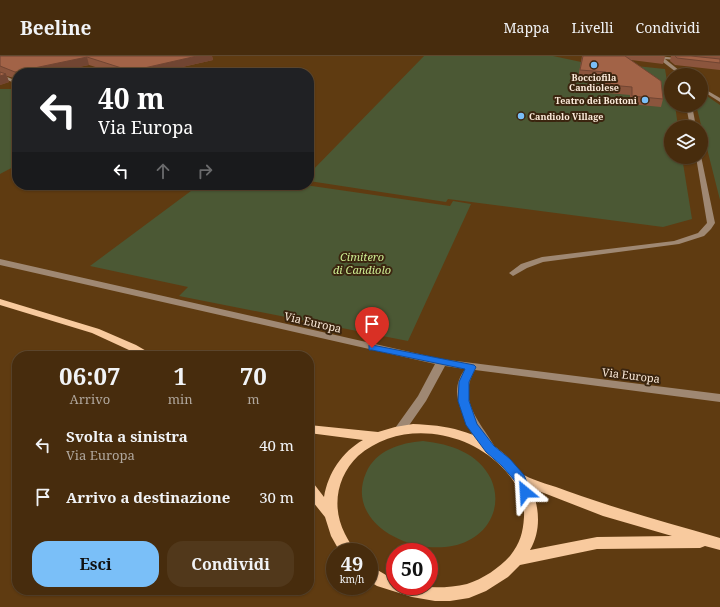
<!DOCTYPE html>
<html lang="it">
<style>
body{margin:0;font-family:"Noto Serif",serif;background:#51381b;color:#f1f3f6;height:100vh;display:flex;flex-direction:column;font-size:15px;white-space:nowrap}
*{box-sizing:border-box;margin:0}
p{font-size:13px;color:#b0a79d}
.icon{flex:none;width:22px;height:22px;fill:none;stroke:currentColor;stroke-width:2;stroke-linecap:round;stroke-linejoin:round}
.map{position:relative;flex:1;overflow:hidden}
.side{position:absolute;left:12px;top:295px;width:302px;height:244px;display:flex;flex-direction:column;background:#472c0d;border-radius:16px;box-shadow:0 1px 3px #0004,0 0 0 1px #5f482e}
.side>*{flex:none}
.banner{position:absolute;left:12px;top:12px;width:302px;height:122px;border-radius:16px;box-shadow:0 1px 3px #0004,0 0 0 1px #5f482e;background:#202124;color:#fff;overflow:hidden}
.buttons{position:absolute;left:664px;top:12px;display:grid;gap:8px}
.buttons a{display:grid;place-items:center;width:44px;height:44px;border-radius:50%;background:#472c0d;box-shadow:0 1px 3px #0004,0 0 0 1px #5f482e;font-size:20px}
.speed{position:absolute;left:326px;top:487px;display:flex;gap:8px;font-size:20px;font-weight:700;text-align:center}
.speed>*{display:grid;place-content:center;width:52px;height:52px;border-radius:50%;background:#472c0d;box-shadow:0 1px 3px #0004,0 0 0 1px #5f482e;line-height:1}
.speed small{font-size:10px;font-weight:400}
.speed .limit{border:6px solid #d22;background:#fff;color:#111}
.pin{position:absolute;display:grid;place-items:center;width:34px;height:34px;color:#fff;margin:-41px -17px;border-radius:50% 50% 50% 0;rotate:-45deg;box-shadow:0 0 4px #0007}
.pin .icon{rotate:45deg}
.me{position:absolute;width:44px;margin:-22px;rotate:333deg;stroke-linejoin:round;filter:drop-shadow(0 0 3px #0008)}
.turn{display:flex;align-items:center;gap:14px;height:84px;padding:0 20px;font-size:18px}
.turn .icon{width:52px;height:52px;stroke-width:2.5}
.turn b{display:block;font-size:28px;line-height:34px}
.lanes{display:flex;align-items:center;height:38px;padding:0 20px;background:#0003;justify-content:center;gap:20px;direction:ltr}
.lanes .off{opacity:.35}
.eta{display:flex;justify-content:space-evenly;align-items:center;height:68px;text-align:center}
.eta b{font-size:24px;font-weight:700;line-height:28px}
.button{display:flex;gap:8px;margin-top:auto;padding:8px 20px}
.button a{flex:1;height:46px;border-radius:16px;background:#7abff8;color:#111;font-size:16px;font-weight:700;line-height:46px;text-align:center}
.button a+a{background:#51381b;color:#f1f3f6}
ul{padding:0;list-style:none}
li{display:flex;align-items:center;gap:12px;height:52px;padding:0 20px}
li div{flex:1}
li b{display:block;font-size:15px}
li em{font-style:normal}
header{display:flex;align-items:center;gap:24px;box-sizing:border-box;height:56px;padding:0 20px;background:#472c0d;border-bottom:1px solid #5f482e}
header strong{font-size:19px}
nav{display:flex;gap:22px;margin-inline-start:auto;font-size:14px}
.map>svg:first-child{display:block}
.green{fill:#4b5834}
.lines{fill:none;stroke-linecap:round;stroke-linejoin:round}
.minor{fill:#9f8873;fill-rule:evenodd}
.major{fill:#f8ca9e;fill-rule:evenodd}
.wall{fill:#8b553d}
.shaded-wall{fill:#714532}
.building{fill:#a26347;stroke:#714532}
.route{fill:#1a73e8;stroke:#114b97}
.poi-dot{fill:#7abff8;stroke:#3b250f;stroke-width:1.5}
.labels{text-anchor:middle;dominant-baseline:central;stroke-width:4;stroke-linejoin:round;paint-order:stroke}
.far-poi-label{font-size:9px;font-weight:bold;fill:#fbeada;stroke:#3b250f}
.park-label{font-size:11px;font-style:italic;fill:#ccec92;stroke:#3b250f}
.street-label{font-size:11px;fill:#fbeada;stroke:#3b250f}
</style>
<header>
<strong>Beeline</strong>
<nav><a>Mappa</a><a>Livelli</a><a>Condividi</a></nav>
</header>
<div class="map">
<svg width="720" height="551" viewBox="0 0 720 551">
<rect width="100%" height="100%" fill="#5f3b11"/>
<!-- green -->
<g class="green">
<path d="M 424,0 L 553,0 L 586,7 L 587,5 L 665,13 L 667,25 L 671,25 L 671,49 L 675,49 L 678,71 L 671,71 L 671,101 L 682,101 L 692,163 L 663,171 L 448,143 L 446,146 L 309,125 L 309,118 Z"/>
<path d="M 0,33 L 17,33 L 17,109 L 0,118 Z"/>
<path d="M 701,36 L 720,49 L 720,144 L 696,49 L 701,49 Z"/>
<path d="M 199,129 L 305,129 L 450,150 L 453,145 L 471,148 L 408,285 L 179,240 L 188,231 L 90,210 Z"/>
<path d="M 423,385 C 451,388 478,397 491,423 C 497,437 497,451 490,464 C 459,521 338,481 366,417 C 376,394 400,387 423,385 Z"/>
</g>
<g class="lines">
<!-- minor -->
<g class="minor">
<path d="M 658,0 L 686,3 L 684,5 L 665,3 L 685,19 L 680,19 L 659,3 Z"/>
<path d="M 0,18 L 17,25 L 17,28 L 0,21 Z"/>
<path d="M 701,31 L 720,42 L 720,46 L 701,34 Z"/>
<path d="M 686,49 L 692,49 L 696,71 L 690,71 Z"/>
<path d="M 701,100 L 715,167 L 711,173 L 704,180 L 679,188 L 543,206 L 527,212 L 513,220 L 509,217 L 521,208 L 542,201 L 674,185 L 698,177 L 707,167 L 696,101 L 701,101 Z"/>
<path d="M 0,203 L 441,303 L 720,338 L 720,346 L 475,314 C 456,346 482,367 496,393 L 494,396 C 492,397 488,398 486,396 C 474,388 457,350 457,336 C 457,327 460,320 465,313 L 445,310 L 426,345 L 403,378 L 399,379 L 395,378 L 393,375 L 418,340 L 435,308 L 0,209 Z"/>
</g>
<!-- major -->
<g class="major">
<path d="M 0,243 L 99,273 L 136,289 L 155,300 L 142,300 L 92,277 L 0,249 Z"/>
<path d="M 413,368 C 445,369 478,375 503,397 C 510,402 518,415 524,419 C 536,426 553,429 567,435 C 617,453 668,467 720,482 L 720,494 L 705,490 L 700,492 L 597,493 L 520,509 L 508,521 L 486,535 L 469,542 L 450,545 L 435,545 L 412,541 L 377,530 L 369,525 L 369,509 L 386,519 L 395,522 L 395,530 C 419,530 444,534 467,528 C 483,523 499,512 510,500 C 520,487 523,477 524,461 C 525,441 515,424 501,410 C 464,373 399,364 358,400 C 337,420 331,451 345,478 C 348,484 352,490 355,496 L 340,496 L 331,480 L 325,461 L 309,441 L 309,427 L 314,428 L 324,441 C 328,417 342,396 363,384 L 309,377 L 309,369 L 378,376 L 395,371 ZM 531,432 L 603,460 L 672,480 L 597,481 L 530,494 C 541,475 540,452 531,432 Z"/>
</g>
</g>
<!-- wall -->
<g class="wall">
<path d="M 0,0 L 212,0 L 213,4 L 156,17 L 115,17 L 89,9 L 49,17 L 17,17 L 17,23 L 7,20 L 9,26 L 0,29 Z"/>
<path d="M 582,0 L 664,0 L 665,1 L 663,8 L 631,4 L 663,43 L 661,51 L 630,48 L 630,39 L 608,37 L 609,30 L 605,29 L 605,24 L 578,22 Z"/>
<path d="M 669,0 L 720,0 L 720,14 L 675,9 L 670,5 L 671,0 Z"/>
</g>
<!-- shaded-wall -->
<g class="shaded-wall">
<path d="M 197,0 L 212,0 L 213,4 L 156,17 L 131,17 L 131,15 Z"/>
<path d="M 87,1 L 89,9 L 49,17 L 17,17 L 17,22 L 15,16 Z"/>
<path d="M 6,18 L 9,26 L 0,29 L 0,20 Z"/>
</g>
<!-- building -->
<g class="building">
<path d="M 0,0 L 197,0 L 131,15 L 87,1 L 15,16 L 0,10 Z"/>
<path d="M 583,0 L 625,0 L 661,25 L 663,43 L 632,40 L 632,31 L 610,29 L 611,22 L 606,22 L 606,16 L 580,14 Z"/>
<path d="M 675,0 L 691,0 L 720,3 L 720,7 L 677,2 Z"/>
<path d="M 0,16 L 6,18 L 0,20 Z"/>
</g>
<!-- route -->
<path class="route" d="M 369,289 L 372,289 L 474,309 L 476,311 L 469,326 L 469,345 L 477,368 L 494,390 L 510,403 L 524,419 L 531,436 L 529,439 L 525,440 L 521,439 L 515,425 L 502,410 L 486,396 L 466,369 L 458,345 L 459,326 L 465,313 L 372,294 L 369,294 Z"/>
<!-- markers -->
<g class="poi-dot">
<circle cx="594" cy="9" r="4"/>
<circle cx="645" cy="44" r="4"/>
<circle cx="521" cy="60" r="4"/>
</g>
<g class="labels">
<!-- far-poi labels -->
<g class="far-poi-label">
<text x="594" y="21">Bocciofila<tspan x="594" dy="10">Candiolese</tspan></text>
<text x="637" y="44" text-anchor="end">Teatro dei Bottoni</text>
<text x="529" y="60" text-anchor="start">Candiolo Village</text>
</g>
<!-- park labels -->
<g class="park-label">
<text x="362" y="200">Cimitero<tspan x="362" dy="13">di Candiolo</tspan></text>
</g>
<!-- street labels -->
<g class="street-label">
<text transform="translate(313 266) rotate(13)">Via Europa</text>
<text transform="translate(631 319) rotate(7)">Via Europa</text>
</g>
</g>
</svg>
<div class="buttons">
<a><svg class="icon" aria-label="search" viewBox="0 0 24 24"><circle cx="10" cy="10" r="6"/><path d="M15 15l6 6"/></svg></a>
<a><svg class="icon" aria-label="layers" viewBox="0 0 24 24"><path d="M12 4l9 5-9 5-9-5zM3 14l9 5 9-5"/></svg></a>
</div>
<div class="speed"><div>49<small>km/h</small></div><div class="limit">50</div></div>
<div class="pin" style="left:372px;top:292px;background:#d93025"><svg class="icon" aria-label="arrive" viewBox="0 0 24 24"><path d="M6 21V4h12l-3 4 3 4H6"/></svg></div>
<svg class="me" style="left:525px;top:436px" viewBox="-20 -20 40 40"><path d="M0-17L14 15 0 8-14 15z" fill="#1a73e8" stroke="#fff" stroke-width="4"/></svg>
<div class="banner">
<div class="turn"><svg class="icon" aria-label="left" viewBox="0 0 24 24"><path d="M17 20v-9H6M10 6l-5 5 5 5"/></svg><div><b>40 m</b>Via Europa</div></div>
<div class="lanes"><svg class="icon" aria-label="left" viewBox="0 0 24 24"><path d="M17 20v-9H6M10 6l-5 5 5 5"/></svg><svg class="icon off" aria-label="ahead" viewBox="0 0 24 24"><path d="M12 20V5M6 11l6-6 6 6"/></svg><svg class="icon off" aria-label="right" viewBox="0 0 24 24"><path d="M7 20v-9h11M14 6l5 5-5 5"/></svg></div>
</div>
<section class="side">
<div class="eta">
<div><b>06:07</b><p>Arrivo</p></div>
<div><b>1</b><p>min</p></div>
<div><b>70</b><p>m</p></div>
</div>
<ul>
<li><svg class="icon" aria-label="left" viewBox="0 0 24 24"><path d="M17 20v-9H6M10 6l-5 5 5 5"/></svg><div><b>Svolta a sinistra</b><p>Via Europa</p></div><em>40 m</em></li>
<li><svg class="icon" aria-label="arrive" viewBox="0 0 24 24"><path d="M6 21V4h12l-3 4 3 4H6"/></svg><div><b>Arrivo a destinazione</b></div><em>30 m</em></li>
</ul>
<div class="button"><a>Esci</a><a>Condividi</a></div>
</section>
</div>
